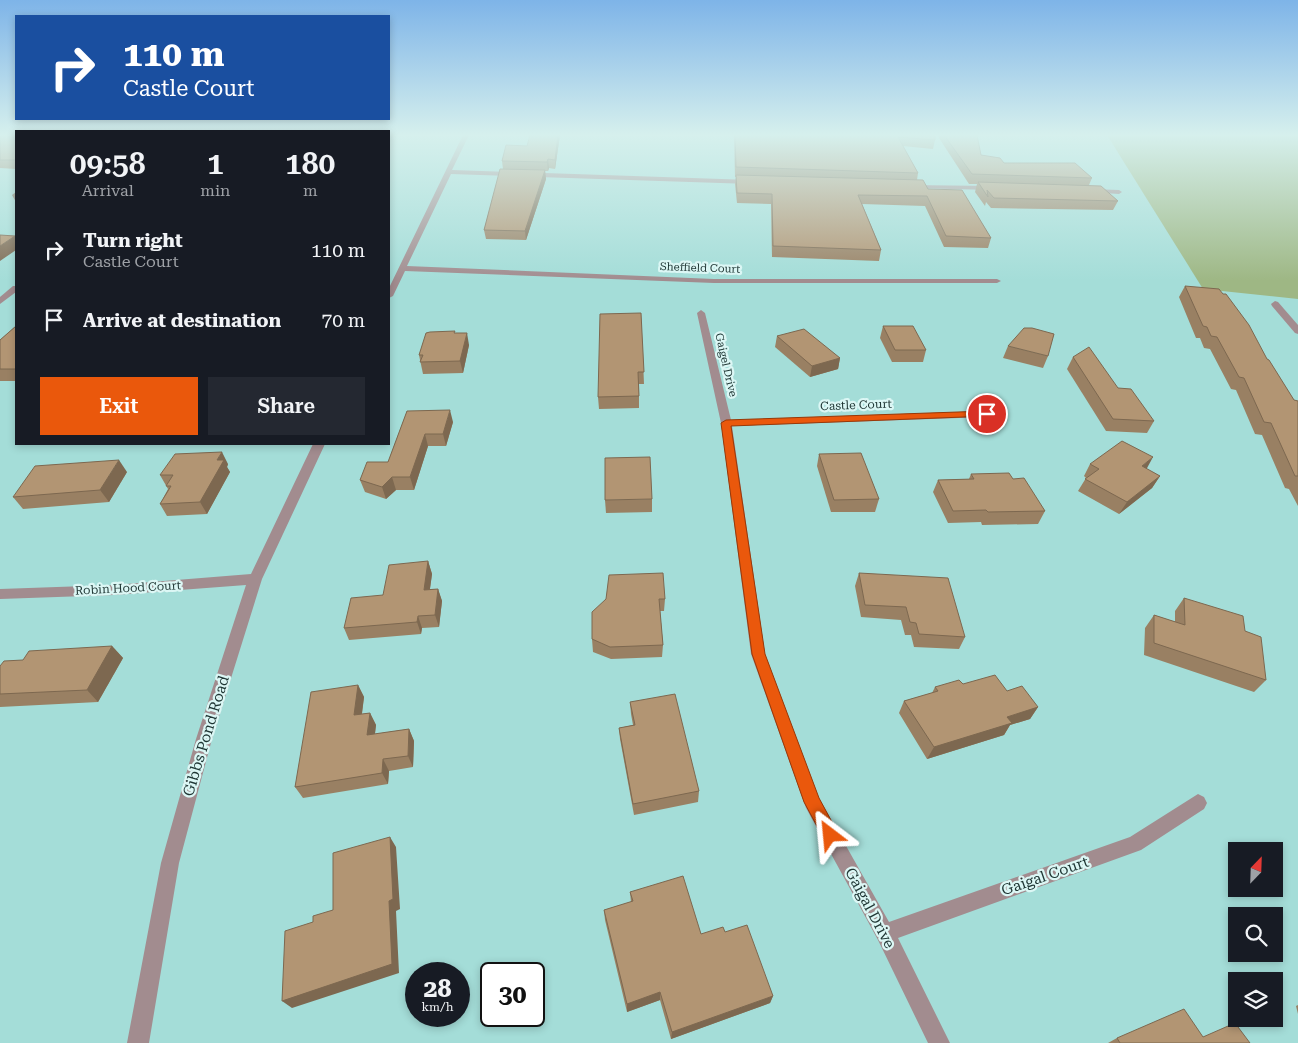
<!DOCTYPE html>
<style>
body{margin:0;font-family:"Roboto Serif",serif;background:#242831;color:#f1f3f6;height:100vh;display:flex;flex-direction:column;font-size:19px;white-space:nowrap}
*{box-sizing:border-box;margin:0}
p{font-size:16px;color:#9ea1a6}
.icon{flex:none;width:28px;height:28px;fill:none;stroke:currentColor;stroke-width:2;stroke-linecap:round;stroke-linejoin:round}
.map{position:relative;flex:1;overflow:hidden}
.sheet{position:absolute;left:15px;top:130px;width:375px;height:315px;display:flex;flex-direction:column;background:#171b24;border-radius:0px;box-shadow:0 2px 8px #0003}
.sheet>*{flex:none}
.banner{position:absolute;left:15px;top:15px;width:375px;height:105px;border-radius:0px;box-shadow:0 2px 8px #0003;background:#1a4fa0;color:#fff;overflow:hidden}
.needle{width:32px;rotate:23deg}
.controls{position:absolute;left:1228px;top:842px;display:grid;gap:10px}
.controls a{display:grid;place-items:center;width:55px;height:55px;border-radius:0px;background:#171b24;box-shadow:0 2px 8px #0003;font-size:25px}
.speed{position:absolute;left:405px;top:962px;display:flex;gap:10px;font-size:25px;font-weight:700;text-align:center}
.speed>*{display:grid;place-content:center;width:65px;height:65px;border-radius:50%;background:#171b24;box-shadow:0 2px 8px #0003;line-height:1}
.speed small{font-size:12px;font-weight:400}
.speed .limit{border:2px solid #111;border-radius:8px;background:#fff;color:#111}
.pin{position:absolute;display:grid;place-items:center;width:42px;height:42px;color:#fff;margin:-21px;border:2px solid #fff;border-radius:50%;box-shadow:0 1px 5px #0007}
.me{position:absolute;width:55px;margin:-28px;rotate:331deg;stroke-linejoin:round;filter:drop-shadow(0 0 4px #0008)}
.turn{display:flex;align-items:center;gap:18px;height:105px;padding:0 25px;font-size:22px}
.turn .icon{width:65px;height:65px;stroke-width:2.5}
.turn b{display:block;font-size:35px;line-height:42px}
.eta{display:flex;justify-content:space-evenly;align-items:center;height:85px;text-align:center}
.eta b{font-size:30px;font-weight:600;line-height:35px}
.button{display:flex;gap:10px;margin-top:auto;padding:10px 25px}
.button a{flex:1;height:58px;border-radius:0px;background:#ea580c;color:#fff;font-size:20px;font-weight:600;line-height:58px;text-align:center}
.button a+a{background:#242831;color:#f1f3f6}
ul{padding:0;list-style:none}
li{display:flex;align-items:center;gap:15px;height:70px;padding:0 25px}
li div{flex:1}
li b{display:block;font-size:19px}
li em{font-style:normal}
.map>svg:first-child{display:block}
.green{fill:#9eb784}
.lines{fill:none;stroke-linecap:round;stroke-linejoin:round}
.minor{fill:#a28c8f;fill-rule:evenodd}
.wall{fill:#998063}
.shaded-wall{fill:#7d6850}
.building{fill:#b29573;stroke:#7d6850}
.route{fill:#ea580c;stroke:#983908}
.labels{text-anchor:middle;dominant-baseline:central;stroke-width:4.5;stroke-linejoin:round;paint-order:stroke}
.far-street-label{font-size:11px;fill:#1e3533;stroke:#dcf7f5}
.street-label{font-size:12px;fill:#1e3533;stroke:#dcf7f5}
.near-street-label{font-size:15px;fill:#1e3533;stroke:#dcf7f5}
</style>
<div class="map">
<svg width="1298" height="1043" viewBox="0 0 1298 1043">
<rect width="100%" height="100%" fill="#a4ddd8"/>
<!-- green -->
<path class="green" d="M 1107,135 L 1298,135 L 1298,299 L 1203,289 Z"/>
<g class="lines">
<!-- minor -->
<g class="minor">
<path d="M 463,135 L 469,135 L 452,170 L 751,180 L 754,182 L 751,184 L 451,174 L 407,266 L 714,279 L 997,279 L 1001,281 L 997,283 L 714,283 L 405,271 L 393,296 L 389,298 L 389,288 Z"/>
<path d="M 909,185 L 993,186 L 996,188 L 993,190 L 911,188 L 909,187 Z"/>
<path d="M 1091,189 L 1119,190 L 1122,192 L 1119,194 L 1089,192 L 1088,191 Z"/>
<path d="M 13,286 L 16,286 L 16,292 L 0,304 L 0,297 Z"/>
<path d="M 1275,301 L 1278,302 L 1298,325 L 1298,334 L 1295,333 L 1272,306 L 1271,304 Z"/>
<path d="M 701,310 L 705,313 L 731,420 L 987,411 L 992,414 L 987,417 L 732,426 L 765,654 L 819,798 L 889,922 L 1130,837 L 1198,794 L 1204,797 L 1207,803 L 1204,809 L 1141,850 L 898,938 L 950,1043 L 928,1043 L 878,940 L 806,808 L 751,654 L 721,423 L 697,313 Z"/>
<path d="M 313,444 L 325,444 L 262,579 L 212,739 L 179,863 L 149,1043 L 127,1043 L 161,863 L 196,739 L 246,585 L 114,595 L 0,599 L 0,589 L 114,585 L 251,574 Z"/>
</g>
</g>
<!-- wall -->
<g class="wall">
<path d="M 0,135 L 16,135 L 16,169 L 0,168 Z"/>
<path d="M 560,135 L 555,169 L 549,168 L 548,171 L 545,171 L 546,179 L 526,240 L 486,239 L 484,230 L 503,169 L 502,161 L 527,146 Z"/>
<path d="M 734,135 L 935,135 L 935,140 L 933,149 L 903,146 L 918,173 L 917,180 L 991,238 L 988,248 L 944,247 L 925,206 L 862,204 L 881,250 L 879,261 L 772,257 L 771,204 L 737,203 L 735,184 L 736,177 L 735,177 Z"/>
<path d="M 939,135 L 977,135 L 981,155 L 1004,163 L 1092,178 L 1089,185 L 1118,201 L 1113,210 L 991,208 L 986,202 L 985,206 L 975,192 L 977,184 L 969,184 L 939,138 Z"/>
<path d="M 1185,286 L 1267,359 L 1294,400 L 1298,401 L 1298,506 L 1289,489 L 1285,488 L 1262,435 L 1255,434 L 1236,390 L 1231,389 L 1210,349 L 1204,348 L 1200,338 L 1196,338 L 1179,297 Z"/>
<path d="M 641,313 L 644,384 L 639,384 L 639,408 L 599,409 L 598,397 Z"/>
<path d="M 16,326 L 16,381 L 0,381 L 0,340 Z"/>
<path d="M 883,326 L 926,350 L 923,362 L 892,362 L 880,338 Z"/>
<path d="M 455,333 L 469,345 L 463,373 L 423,374 L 419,355 Z"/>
<path d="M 777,336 L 840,358 L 838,369 L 810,377 L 775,347 Z"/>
<path d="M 1008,346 L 1048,356 L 1043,368 L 1003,358 Z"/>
<path d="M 1073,357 L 1118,388 L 1154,421 L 1147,433 L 1106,431 L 1067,369 Z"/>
<path d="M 407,411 L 453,422 L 446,446 L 428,446 L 414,490 L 396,490 L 386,499 L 365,492 L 360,480 L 388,462 Z"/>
<path d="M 819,454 L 879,499 L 875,512 L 831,512 L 817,466 Z"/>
<path d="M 228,464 L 227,467 L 230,472 L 207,514 L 167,516 L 160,504 L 168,489 L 160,475 Z"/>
<path d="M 1090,464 L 1146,469 L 1160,476 L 1152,488 L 1119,514 L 1078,491 L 1086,478 L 1084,476 Z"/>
<path d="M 127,472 L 109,502 L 23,509 L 13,497 Z"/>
<path d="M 971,474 L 1013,479 L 1045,511 L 1038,524 L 982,525 L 981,522 L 948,523 L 933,492 L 938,480 L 969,479 Z"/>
<path d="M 652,499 L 652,512 L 606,513 L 605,500 Z"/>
<path d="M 428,561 L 432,574 L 430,589 L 438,589 L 442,601 L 439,627 L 422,628 L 421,634 L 349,640 L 344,628 L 383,595 Z"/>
<path d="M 859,573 L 965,637 L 959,649 L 914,647 L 911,635 L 905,635 L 901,620 L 861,617 L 855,586 Z"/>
<path d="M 1184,598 L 1245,631 L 1266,680 L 1254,692 L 1144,655 L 1145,628 L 1154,615 L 1175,622 L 1175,611 Z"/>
<path d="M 606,599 L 665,599 L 664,611 L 660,611 L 663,645 L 662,657 L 611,659 L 593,652 L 592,639 Z"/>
<path d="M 112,646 L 123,658 L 98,702 L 0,707 L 0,666 Z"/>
<path d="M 963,684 L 1007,691 L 1038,707 L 1030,719 L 1010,725 L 1004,735 L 927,759 L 899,713 L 904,701 L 932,693 L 935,687 Z"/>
<path d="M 358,685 L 364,697 L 362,714 L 370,713 L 376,725 L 375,734 L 409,729 L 414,741 L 413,767 L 389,771 L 388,784 L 303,798 L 295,787 Z"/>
<path d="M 630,702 L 699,791 L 698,802 L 634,815 L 620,739 L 619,728 L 633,725 L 631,714 Z"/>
<path d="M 630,892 L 701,934 L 725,932 L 773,996 L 770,1003 L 671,1039 L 660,1000 L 627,1012 L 605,920 L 604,910 L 631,902 Z"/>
<path d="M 1298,1005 L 1298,1014 L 1296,1006 Z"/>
<path d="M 1203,1037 L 1250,1043 L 1108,1043 L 1117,1038 Z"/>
</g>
<!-- shaded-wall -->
<g class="shaded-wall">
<path d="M 558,135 L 560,135 L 555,169 L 555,160 Z"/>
<path d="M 548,159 L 549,168 L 548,171 L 547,162 Z"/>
<path d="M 545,170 L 546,179 L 526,240 L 525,231 Z"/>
<path d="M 16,192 L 16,202 L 12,195 Z"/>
<path d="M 15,236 L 16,239 L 16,250 L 0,261 L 0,246 Z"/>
<path d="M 467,333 L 469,345 L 463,373 L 460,361 Z"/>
<path d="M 840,358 L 838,369 L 810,377 L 812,366 Z"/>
<path d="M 450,410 L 453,422 L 446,446 L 443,434 Z"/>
<path d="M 425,434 L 428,446 L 414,490 L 410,477 Z"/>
<path d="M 222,452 L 228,464 L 227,467 L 230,472 L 207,514 L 200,502 L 217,460 Z"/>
<path d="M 1153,457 L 1146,470 L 1142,466 Z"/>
<path d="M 119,460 L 127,472 L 109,502 L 100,490 Z"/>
<path d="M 1160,476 L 1152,488 L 1119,514 L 1127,502 Z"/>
<path d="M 392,477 L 396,490 L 386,499 L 382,487 Z"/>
<path d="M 428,561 L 432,574 L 428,602 L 424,590 Z"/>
<path d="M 438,589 L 442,601 L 439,627 L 435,615 Z"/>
<path d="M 418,616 L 422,628 L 421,634 L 417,622 Z"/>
<path d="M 112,646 L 123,658 L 98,702 L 87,690 Z"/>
<path d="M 358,685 L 364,697 L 360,727 L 354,715 Z"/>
<path d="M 1038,707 L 1030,719 L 1010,725 L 1004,735 L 927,759 L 934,747 L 1007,717 Z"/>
<path d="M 370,713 L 376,725 L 373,747 L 367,735 Z"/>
<path d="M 409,729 L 414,741 L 413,767 L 408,756 Z"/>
<path d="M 383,759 L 389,771 L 388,784 L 382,773 Z"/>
<path d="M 390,837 L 396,847 L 400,909 L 396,911 L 399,973 L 292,1008 L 282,1001 L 389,901 Z"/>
<path d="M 660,992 L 660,1000 L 627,1012 L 627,1004 Z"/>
<path d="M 773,996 L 770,1003 L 671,1039 L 672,1032 Z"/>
</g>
<!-- building -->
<g class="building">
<rect x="0" y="135" width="16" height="25"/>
<path d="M 530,135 L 558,135 L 555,160 L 548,159 L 547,162 L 502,161 L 506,145 L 527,146 Z"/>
<path d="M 735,135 L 935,135 L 935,140 L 898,137 L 918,173 L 736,167 Z"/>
<path d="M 944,135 L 977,135 L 981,155 L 1000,158 L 1004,163 L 1075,163 L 1092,178 L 972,174 Z"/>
<path d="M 500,169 L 545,170 L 525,231 L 484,230 Z"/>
<path d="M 736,175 L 923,180 L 928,189 L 962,190 L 991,238 L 946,236 L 927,196 L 858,195 L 881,250 L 773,246 L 772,194 L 737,193 Z"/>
<path d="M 978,182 L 1101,186 L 1118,201 L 994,198 L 987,190 L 988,197 Z"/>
<path d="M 0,235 L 15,236 L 0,246 Z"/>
<path d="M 1185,286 L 1219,289 L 1223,294 L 1226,294 L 1249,325 L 1267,359 L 1269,360 L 1294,400 L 1298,401 L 1298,476 L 1295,476 L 1271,423 L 1264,422 L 1244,378 L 1239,377 L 1217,337 L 1211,336 L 1207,327 L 1203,326 Z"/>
<path d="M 641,313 L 644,372 L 638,372 L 639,396 L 598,397 L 600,314 Z"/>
<path d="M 16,326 L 16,369 L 0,369 L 0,340 Z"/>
<path d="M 883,326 L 913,326 L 926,350 L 895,350 Z"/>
<path d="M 1024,328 L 1032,328 L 1054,334 L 1048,356 L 1008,346 Z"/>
<path d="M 804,329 L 840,358 L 812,366 L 777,336 Z"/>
<path d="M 455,331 L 454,333 L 467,333 L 460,361 L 420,362 L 423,355 L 419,355 L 426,333 L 430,332 Z"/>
<path d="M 1089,347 L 1118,388 L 1131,389 L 1154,421 L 1113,419 L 1073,357 Z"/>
<path d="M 450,410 L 443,434 L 425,434 L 410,477 L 392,477 L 382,487 L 360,480 L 367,462 L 388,462 L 407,411 Z"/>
<path d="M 1122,441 L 1153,457 L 1142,466 L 1160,476 L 1127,502 L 1085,479 L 1099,469 L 1090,464 Z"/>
<path d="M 222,452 L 217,460 L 224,460 L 200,502 L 160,504 L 171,486 L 166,486 L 173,475 L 160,475 L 175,454 Z"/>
<path d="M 861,453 L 879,499 L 834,500 L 819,454 Z"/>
<path d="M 650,457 L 652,499 L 605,500 L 605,458 Z"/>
<path d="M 119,460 L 100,490 L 13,497 L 35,466 Z"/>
<path d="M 1009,473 L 1013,479 L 1024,478 L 1045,511 L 988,512 L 986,510 L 953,511 L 938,480 L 974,479 L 971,474 Z"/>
<path d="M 428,561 L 424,590 L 438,589 L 435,615 L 418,616 L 417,622 L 344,628 L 351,598 L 383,595 L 389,565 Z"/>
<path d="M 663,573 L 665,599 L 659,599 L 663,645 L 610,647 L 592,639 L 592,612 L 606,599 L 609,575 Z"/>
<path d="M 859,573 L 948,578 L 965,637 L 919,634 L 916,623 L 910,622 L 906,607 L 865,605 Z"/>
<path d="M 1184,598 L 1243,616 L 1245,631 L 1261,637 L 1266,680 L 1154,643 L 1154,615 L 1185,625 Z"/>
<path d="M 112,646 L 87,690 L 0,694 L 0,666 L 4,661 L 23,660 L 29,651 Z"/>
<path d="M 995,675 L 1007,691 L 1022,686 L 1038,707 L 1007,717 L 1012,723 L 934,747 L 904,701 L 938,691 L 935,687 L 959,680 L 963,684 Z"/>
<path d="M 358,685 L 354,715 L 370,713 L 367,735 L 409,729 L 408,756 L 383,759 L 382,773 L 295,787 L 311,692 Z"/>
<path d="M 675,694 L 699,791 L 633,804 L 619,728 L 635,725 L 630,702 Z"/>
<path d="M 390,837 L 393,899 L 389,901 L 392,964 L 282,1001 L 285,931 L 313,922 L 313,916 L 333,910 L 333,853 Z"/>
<path d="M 683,876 L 701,934 L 723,927 L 725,932 L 747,925 L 773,996 L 672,1032 L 660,992 L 627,1004 L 604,910 L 633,901 L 630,892 Z"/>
<path d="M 1184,1009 L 1203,1037 L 1235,1023 L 1250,1043 L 1120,1043 L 1117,1038 Z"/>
</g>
<!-- sky -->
<linearGradient id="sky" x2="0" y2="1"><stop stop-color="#7eb4e8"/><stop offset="0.48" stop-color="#d6f0ed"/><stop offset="1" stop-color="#d6f0ed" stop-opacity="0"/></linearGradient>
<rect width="1298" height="281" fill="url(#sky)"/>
<!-- route -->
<path class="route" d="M 987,411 L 992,414 L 990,416 L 731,426 L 765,654 L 819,798 L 839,835 L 836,841 L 830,843 L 825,841 L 804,802 L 752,654 L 721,423 L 726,420 Z"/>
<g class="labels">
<!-- far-street labels -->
<g class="far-street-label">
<text transform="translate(700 268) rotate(2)">Sheffield Court</text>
<text transform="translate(726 365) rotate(77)">Gaigel Drive</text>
</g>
<!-- street labels -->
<g class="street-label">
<text transform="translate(856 405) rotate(-2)">Castle Court</text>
<text transform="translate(128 588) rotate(-3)">Robin Hood Court</text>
</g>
<!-- near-street labels -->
<g class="near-street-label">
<text transform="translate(206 736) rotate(-73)">Gibbs Pond Road</text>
<text transform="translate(1045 876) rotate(-19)">Gaigal Court</text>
<text transform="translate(870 908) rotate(62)">Gaigal Drive</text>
</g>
</g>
</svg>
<div class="controls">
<a><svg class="needle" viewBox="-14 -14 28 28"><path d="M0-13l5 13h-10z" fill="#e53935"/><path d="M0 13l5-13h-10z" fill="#9ea1a6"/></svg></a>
<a><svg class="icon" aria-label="search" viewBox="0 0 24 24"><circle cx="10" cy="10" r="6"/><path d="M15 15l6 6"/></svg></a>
<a><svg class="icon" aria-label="layers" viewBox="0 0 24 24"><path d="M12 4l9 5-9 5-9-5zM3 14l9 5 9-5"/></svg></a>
</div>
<div class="speed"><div>28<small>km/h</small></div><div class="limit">30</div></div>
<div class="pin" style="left:987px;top:414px;background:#d93025"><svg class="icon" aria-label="arrive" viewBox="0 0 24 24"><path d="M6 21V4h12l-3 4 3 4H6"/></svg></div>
<svg class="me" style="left:830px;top:835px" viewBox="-20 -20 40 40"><path d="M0-17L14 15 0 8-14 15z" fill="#ea580c" stroke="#fff" stroke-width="4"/></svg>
<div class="banner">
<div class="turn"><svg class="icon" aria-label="right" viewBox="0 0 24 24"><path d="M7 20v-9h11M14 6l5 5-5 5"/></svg><div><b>110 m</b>Castle Court</div></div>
</div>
<section class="sheet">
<div class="eta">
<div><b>09:58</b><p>Arrival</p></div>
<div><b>1</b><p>min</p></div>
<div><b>180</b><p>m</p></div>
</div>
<ul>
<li><svg class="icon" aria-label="right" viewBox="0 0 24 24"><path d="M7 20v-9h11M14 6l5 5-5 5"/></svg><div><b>Turn right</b><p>Castle Court</p></div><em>110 m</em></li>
<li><svg class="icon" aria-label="arrive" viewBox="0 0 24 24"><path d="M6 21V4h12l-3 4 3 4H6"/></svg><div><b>Arrive at destination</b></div><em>70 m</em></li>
</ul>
<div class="button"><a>Exit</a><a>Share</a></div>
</section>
</div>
